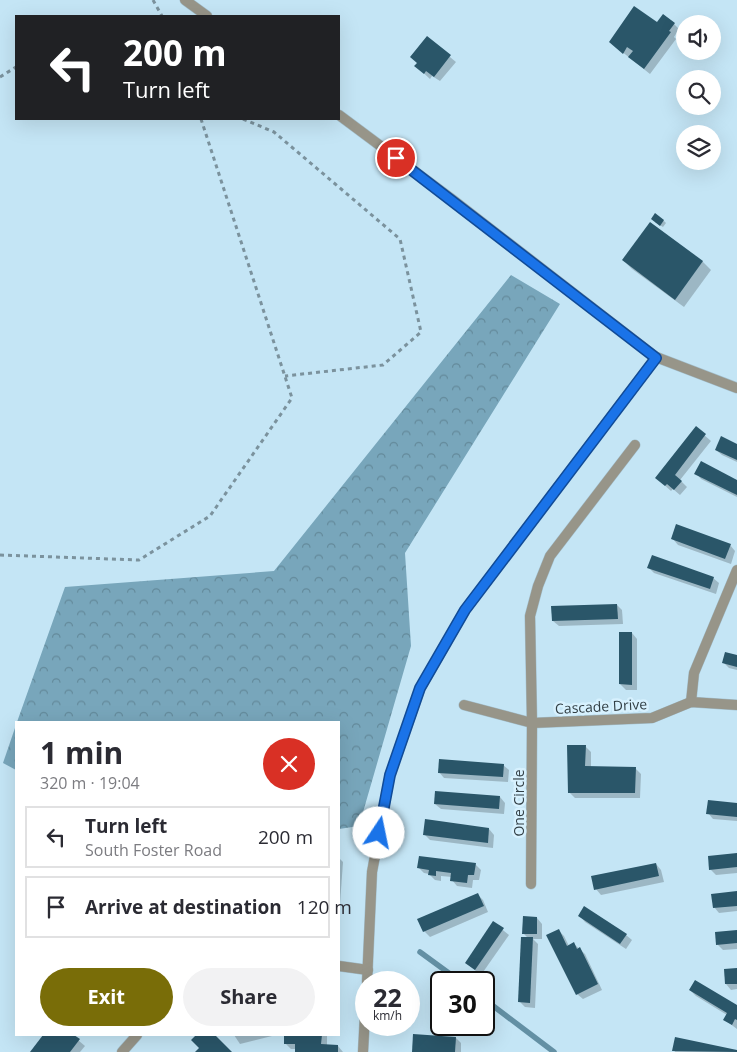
<!DOCTYPE html>
<meta charset="utf-8">
<style>
body{margin:0;font-family:"Open Sans",sans-serif;background:#f2f2f3;color:#2b2b33;height:100vh;display:flex;flex-direction:column;font-size:19px;white-space:nowrap}
*{box-sizing:border-box;margin:0}
p{font-size:16px;color:#7c7c81}
.icon{flex:none;width:28px;height:28px;fill:none;stroke:currentColor;stroke-width:2;stroke-linecap:round;stroke-linejoin:round}
.map{position:relative;flex:1;overflow:hidden}
.panel{position:absolute;left:15px;top:721px;width:325px;height:315px;display:flex;flex-direction:column;background:#fff;border-radius:0px;box-shadow:0 5px 20px #0002}
.panel>*{flex:none}
.hud{position:absolute;left:15px;top:15px;width:325px;height:105px;border-radius:0px;box-shadow:0 5px 20px #0002;background:#202124;color:#fff;overflow:hidden}
.tools{position:absolute;left:676px;top:15px;display:grid;gap:10px}
.tools a{display:grid;place-items:center;width:45px;height:45px;border-radius:50%;background:#fff;box-shadow:0 5px 20px #0002;font-size:25px}
.speed{position:absolute;left:355px;top:971px;display:flex;gap:10px;font-size:25px;font-weight:700;text-align:center}
.speed>*{display:grid;place-content:center;width:65px;height:65px;border-radius:50%;background:#fff;box-shadow:0 5px 20px #0002;line-height:1}
.speed small{font-size:12px;font-weight:400}
.speed .limit{border:2px solid #111;border-radius:8px;background:#fff;color:#111}
.pin{position:absolute;display:grid;place-items:center;width:42px;height:42px;color:#fff;margin:-21px;border:2px solid #fff;border-radius:50%;box-shadow:0 1px 5px #0007}
.me{position:absolute;width:55px;margin:-28px;rotate:11deg;stroke-linejoin:round;filter:drop-shadow(0 0 4px #0008)}
.turn{display:flex;align-items:center;gap:18px;height:105px;padding:0 25px;font-size:22px}
.turn .icon{width:65px;height:65px;stroke-width:2.5}
.turn b{display:block;font-size:35px;line-height:42px}
.round{display:grid;place-items:center;flex:none;width:52px;height:52px;border-radius:26px;background:#f2f2f3}
.overview{display:flex;align-items:center;justify-content:space-between;height:85px;padding:0 25px}
h1{font-size:30px;font-weight:700;line-height:38px}
.button{display:flex;gap:10px;margin-top:auto;padding:10px 25px}
.button a{flex:1;height:58px;border-radius:30px;background:#796d08;color:#fff;font-size:20px;font-weight:700;line-height:58px;text-align:center}
.button a+a{background:#f2f2f3;color:#2b2b33}
ul{padding:0;list-style:none}
li{display:flex;align-items:center;gap:15px;height:62px;margin:0 10px 8px;padding:0 15px;border:2px solid #e1e1e2;border-radius:0px}
li div{flex:1}
li b{display:block;font-size:19px}
li em{font-style:normal}
.map>svg:first-child{display:block}
.forest{fill:url(#forest-crowns)}
.shadow{fill:#0003}
.lines{fill:none;stroke-linecap:round;stroke-linejoin:round}
.stream{stroke:#6390a4;stroke-width:5.5}
.building{fill:#2a5669}
.minor-casing{stroke:#a4c0ce;stroke-width:11}
.path{stroke:#7b929d;stroke-width:3;stroke-dasharray:4 4;stroke-linecap:butt}
.minor{stroke:#979589;stroke-width:10}
.route-casing{stroke:#114b97;stroke-width:12}
.route{stroke:#1a73e8;stroke-width:9}
.labels{text-anchor:middle;dominant-baseline:central;stroke-width:5;stroke-linejoin:round;paint-order:stroke}
.street-label{font-size:14px;fill:#313e44;stroke:#d7f1fe}
</style>
<div class="map">
<svg width="737" height="1052" viewBox="0 0 737 1052">
<defs>
<pattern id="forest-crowns" width="20" height="18" patternUnits="userSpaceOnUse" patternTransform="scale(1.25)"><rect width="20" height="18" fill="#78a6bb"/><path d="M2 6a3 3 0 1 1 6 0M12 15a3 3 0 1 1 6 0" fill="none" stroke="#63899a"/></pattern>
</defs>
<rect width="100%" height="100%" fill="#c4e5f5"/>
<!-- forest -->
<g class="forest">
<path d="M 511,275 L 560,304 L 405,553 L 411,646 L 359,826 L 339,829 L 339,722 L 17,722 L 65,587 L 274,571 Z"/>
<path d="M 16,725 L 16,770 L 3,763 Z"/>
</g>
<!-- shadow -->
<g class="shadow">
<path d="M 658,24 L 674,24 L 679,29 L 674,37 L 676,39 L 650,74 L 616,47 Z"/>
<path d="M 427,38 L 456,62 L 440,81 L 432,76 L 430,79 L 416,66 Z"/>
<path d="M 663,220 L 666,223 L 663,227 L 655,222 Z"/>
<path d="M 651,223 L 703,262 L 711,270 L 684,307 L 632,269 L 623,260 Z"/>
<path d="M 696,428 L 711,441 L 680,480 L 687,487 L 680,495 L 673,489 L 671,491 L 662,483 Z"/>
<path d="M 737,445 L 737,462 L 722,455 L 716,450 Z"/>
<path d="M 696,473 L 737,481 L 737,497 L 701,479 Z"/>
<path d="M 673,539 L 730,545 L 735,551 L 731,564 L 678,545 Z"/>
<path d="M 649,568 L 713,578 L 719,583 L 716,594 L 654,573 Z"/>
<path d="M 617,605 L 622,610 L 623,624 L 559,626 L 553,621 Z"/>
<path d="M 632,633 L 637,639 L 637,690 L 626,690 L 620,684 Z"/>
<path d="M 737,656 L 737,670 L 729,668 L 723,662 Z"/>
<path d="M 585,746 L 591,752 L 591,768 L 635,768 L 641,774 L 640,798 L 575,798 L 569,792 Z"/>
<path d="M 503,765 L 509,770 L 508,782 L 444,778 L 439,772 Z"/>
<path d="M 500,797 L 505,803 L 504,814 L 441,809 L 435,804 Z"/>
<path d="M 737,805 L 737,821 L 713,819 L 708,813 Z"/>
<path d="M 489,829 L 494,835 L 493,848 L 430,840 L 424,834 Z"/>
<path d="M 737,854 L 737,873 L 716,875 L 710,869 Z"/>
<path d="M 339,858 L 343,862 L 339,918 Z"/>
<path d="M 475,864 L 481,870 L 479,880 L 473,880 L 472,888 L 457,886 L 452,880 L 452,877 L 441,876 L 441,881 L 435,880 L 429,874 L 424,873 L 419,868 Z"/>
<path d="M 656,864 L 661,870 L 664,882 L 601,895 L 596,889 Z"/>
<path d="M 737,892 L 737,911 L 719,913 L 714,907 Z"/>
<path d="M 478,895 L 483,900 L 488,912 L 430,937 L 424,931 Z"/>
<path d="M 580,916 L 626,935 L 632,940 L 626,949 L 585,922 Z"/>
<path d="M 537,918 L 542,924 L 542,939 L 533,939 L 538,944 L 535,1008 L 525,1007 L 520,1002 L 528,938 L 523,933 Z"/>
<path d="M 494,923 L 509,935 L 481,975 L 466,963 Z"/>
<path d="M 559,931 L 564,936 L 569,946 L 574,944 L 585,954 L 602,990 L 583,999 L 577,994 Z"/>
<path d="M 737,931 L 737,949 L 723,950 L 718,945 L 716,933 Z"/>
<path d="M 737,970 L 737,989 L 731,990 L 726,984 Z"/>
<path d="M 690,990 L 737,1007 L 737,1029 L 725,1020 L 727,1015 L 696,996 Z"/>
<path d="M 45,1035 L 72,1035 L 85,1046 L 80,1052 L 32,1052 Z"/>
<path d="M 234,1035 L 271,1035 L 272,1036 L 240,1044 Z"/>
<path d="M 285,1035 L 327,1035 L 327,1045 L 338,1046 L 343,1052 L 296,1052 L 296,1049 L 291,1049 L 285,1043 Z"/>
<path d="M 456,1038 L 461,1043 L 461,1052 L 413,1052 Z"/>
<path d="M 674,1050 L 737,1051 L 737,1052 L 675,1052 Z"/>
</g>
<g class="lines">
<!-- stream -->
<g class="stream">
<path d="M 420,952 L 461,982"/>
<path d="M 484,999 L 554,1052"/>
</g>
</g>
<!-- building -->
<g class="building">
<path d="M 634,6 L 657,22 L 663,14 L 675,23 L 669,31 L 671,32 L 644,69 L 628,57 L 633,51 L 627,47 L 623,54 L 609,42 Z"/>
<path d="M 427,36 L 451,55 L 434,77 L 426,71 L 424,74 L 414,66 L 417,63 L 410,57 Z"/>
<path d="M 655,213 L 664,220 L 660,226 L 651,219 Z"/>
<path d="M 650,222 L 703,261 L 675,300 L 622,260 Z"/>
<path d="M 696,426 L 706,434 L 675,475 L 682,481 L 674,490 L 667,484 L 665,486 L 655,478 Z"/>
<path d="M 721,436 L 737,444 L 737,460 L 715,450 Z"/>
<path d="M 701,461 L 737,480 L 737,495 L 694,474 Z"/>
<path d="M 676,524 L 731,544 L 725,559 L 671,539 Z"/>
<path d="M 652,555 L 714,577 L 710,589 L 647,568 Z"/>
<path d="M 617,604 L 618,619 L 552,621 L 551,606 Z"/>
<path d="M 619,632 L 632,632 L 632,685 L 619,684 Z"/>
<path d="M 725,652 L 737,655 L 737,667 L 722,663 Z"/>
<path d="M 567,745 L 586,745 L 585,766 L 636,767 L 635,793 L 568,793 Z"/>
<path d="M 439,759 L 504,764 L 503,777 L 438,773 Z"/>
<path d="M 435,791 L 500,796 L 499,809 L 434,804 Z"/>
<path d="M 708,800 L 737,803 L 737,817 L 706,814 Z"/>
<path d="M 425,819 L 489,828 L 488,843 L 423,835 Z"/>
<path d="M 737,853 L 737,867 L 709,870 L 708,856 Z"/>
<path d="M 419,856 L 476,863 L 474,875 L 468,875 L 467,883 L 450,881 L 451,873 L 436,871 L 436,876 L 428,875 L 429,870 L 417,868 Z"/>
<path d="M 656,863 L 659,876 L 594,890 L 591,876 Z"/>
<path d="M 737,891 L 737,906 L 713,908 L 711,894 Z"/>
<path d="M 478,893 L 484,906 L 423,932 L 417,919 Z"/>
<path d="M 584,906 L 627,934 L 620,944 L 578,916 Z"/>
<path d="M 523,916 L 537,917 L 537,934 L 522,934 Z"/>
<path d="M 493,921 L 504,928 L 475,970 L 465,963 Z"/>
<path d="M 559,929 L 567,946 L 574,942 L 577,949 L 580,947 L 598,984 L 576,995 L 546,935 Z"/>
<path d="M 737,930 L 737,943 L 716,945 L 715,932 Z"/>
<path d="M 521,937 L 533,937 L 530,1003 L 518,1002 Z"/>
<path d="M 737,968 L 737,984 L 725,984 L 724,969 Z"/>
<path d="M 695,980 L 737,1005 L 737,1020 L 735,1019 L 732,1025 L 723,1020 L 727,1013 L 689,990 Z"/>
<path d="M 413,1034 L 456,1037 L 455,1052 L 412,1052 Z"/>
<path d="M 43,1035 L 74,1035 L 80,1039 L 70,1052 L 30,1052 Z"/>
<path d="M 196,1035 L 215,1035 L 232,1052 L 195,1052 L 199,1048 L 191,1040 Z"/>
<path d="M 284,1035 L 322,1035 L 321,1044 L 338,1045 L 338,1052 L 295,1052 L 295,1044 L 284,1044 Z"/>
<path d="M 675,1037 L 737,1050 L 737,1052 L 672,1051 Z"/>
</g>
<g class="lines">
<defs>
<g id="minor">
<path d="M 185,0 L 207,16"/>
<path d="M 339,115 L 453,200 L 656,357 L 737,388"/>
<path d="M 691,702 L 694,673 L 737,570"/>
<path d="M 464,705 L 532,723 L 652,718 L 691,702 L 737,705"/>
<path d="M 531,884 L 532,723 L 530,616 L 538,586 L 550,556 L 635,445"/>
<path d="M 339,966 L 368,970"/>
<path d="M 367,982 L 372,872 L 390,775 L 420,689 L 465,610 L 656,357"/>
<path d="M 122,1052 L 137,1035"/>
<path d="M 363,1052 L 366,995"/>
</g>
</defs>
<!-- minor casing -->
<use href="#minor" class="minor-casing"/>
<!-- path -->
<g class="path">
<path d="M 153,0 L 162,16"/>
<path d="M 0,77 L 16,67"/>
<path d="M 243,119 L 274,132 L 400,239 L 421,332 L 383,365 L 285,376"/>
<path d="M 0,555 L 139,560 L 210,516 L 292,398 L 201,119"/>
</g>
<!-- minor -->
<use href="#minor" class="minor"/>
</g>
<g class="lines">
<defs>
<path id="route" d="M 379,833 L 390,775 L 420,688 L 465,610 L 656,358 L 396,158"/>
</defs>
<!-- route casing -->
<use href="#route" class="route-casing"/>
<!-- route -->
<use href="#route" class="route"/>
</g>
<g class="labels">
<!-- street labels -->
<g class="street-label">
<text transform="translate(601 706) rotate(-3)">Cascade Drive</text>
<text transform="translate(518 803) rotate(-90)">One Circle</text>
</g>
</g>
</svg>
<div class="tools">
<a><svg class="icon" aria-label="sound" viewBox="0 0 24 24"><path d="M4 9h4l5-4v14l-5-4H4zM17 9q2 3 0 6"/></svg></a>
<a><svg class="icon" aria-label="search" viewBox="0 0 24 24"><circle cx="10" cy="10" r="6"/><path d="M15 15l6 6"/></svg></a>
<a><svg class="icon" aria-label="layers" viewBox="0 0 24 24"><path d="M12 4l9 5-9 5-9-5zM3 14l9 5 9-5"/></svg></a>
</div>
<div class="speed"><div>22<small>km/h</small></div><div class="limit">30</div></div>
<div class="pin" style="left:396px;top:158px;background:#d93025"><svg class="icon" aria-label="arrive" viewBox="0 0 24 24"><path d="M6 21V4h12l-3 4 3 4H6"/></svg></div>
<svg class="me" style="left:379px;top:833px" viewBox="-20 -20 40 40"><circle r="19" fill="#fff"/><path d="M0-13L10 11 0 6-10 11z" fill="#1a73e8"/></svg>
<div class="hud">
<div class="turn"><svg class="icon" aria-label="left" viewBox="0 0 24 24"><path d="M17 20v-9H6M10 6l-5 5 5 5"/></svg><div><b>200 m</b>Turn left</div></div>
</div>
<section class="panel">
<div class="overview"><div><h1>1 min</h1><p>320 m · 19:04</p></div><a class="round" style="background:#d93025;color:#fff"><svg class="icon" aria-label="close" viewBox="0 0 24 24"><path d="M6 6l12 12M18 6L6 18"/></svg></a></div>
<ul>
<li><svg class="icon" aria-label="left" viewBox="0 0 24 24"><path d="M17 20v-9H6M10 6l-5 5 5 5"/></svg><div><b>Turn left</b><p>South Foster Road</p></div><em>200 m</em></li>
<li><svg class="icon" aria-label="arrive" viewBox="0 0 24 24"><path d="M6 21V4h12l-3 4 3 4H6"/></svg><div><b>Arrive at destination</b></div><em>120 m</em></li>
</ul>
<div class="button"><a>Exit</a><a>Share</a></div>
</section>
</div>
